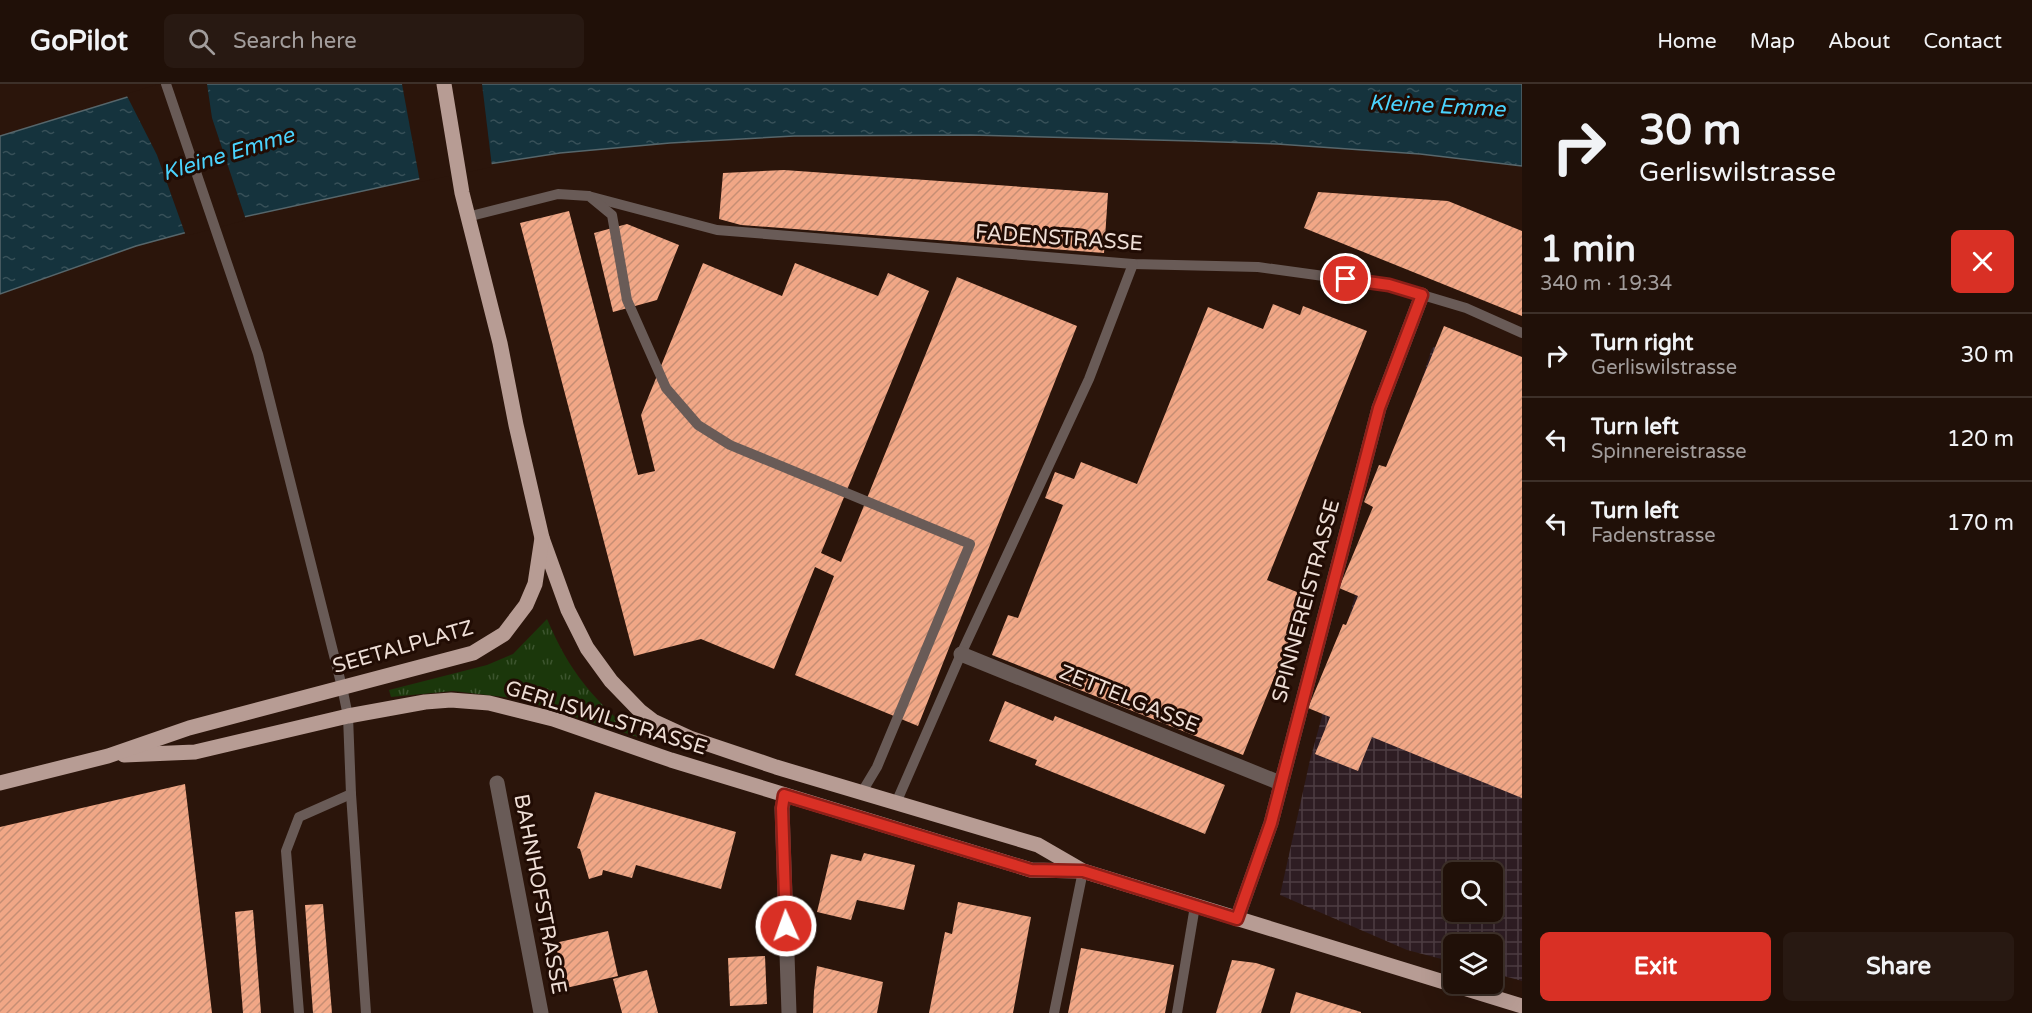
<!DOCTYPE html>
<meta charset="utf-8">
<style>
body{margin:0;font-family:"Varela Round",sans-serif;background:#281912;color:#f1f3f6;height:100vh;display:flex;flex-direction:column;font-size:22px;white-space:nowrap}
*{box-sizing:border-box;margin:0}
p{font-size:20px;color:#a29d9c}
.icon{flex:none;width:33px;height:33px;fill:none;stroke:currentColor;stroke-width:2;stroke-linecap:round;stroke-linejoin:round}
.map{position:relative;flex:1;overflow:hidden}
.details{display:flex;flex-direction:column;background:#201008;width:510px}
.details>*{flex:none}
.top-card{background:#201008;color:#f1f3f6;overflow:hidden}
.fabs{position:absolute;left:1443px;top:778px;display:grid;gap:12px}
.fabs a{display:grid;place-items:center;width:60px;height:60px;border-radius:9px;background:#201008;box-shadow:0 6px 24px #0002,0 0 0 2px #3d3029;font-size:30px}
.pin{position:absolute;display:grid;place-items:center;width:51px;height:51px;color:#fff;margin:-26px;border:3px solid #fff;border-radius:50%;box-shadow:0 2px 6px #0007}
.me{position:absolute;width:66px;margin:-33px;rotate:358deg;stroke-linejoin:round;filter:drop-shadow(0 0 4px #0008)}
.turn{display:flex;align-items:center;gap:21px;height:126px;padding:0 18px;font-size:27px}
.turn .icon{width:78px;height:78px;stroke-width:2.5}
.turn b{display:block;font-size:42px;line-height:51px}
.round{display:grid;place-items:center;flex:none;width:63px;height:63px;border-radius:9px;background:#281912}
.head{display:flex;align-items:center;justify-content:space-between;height:102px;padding:0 18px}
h1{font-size:36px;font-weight:700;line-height:45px}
.action{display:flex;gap:12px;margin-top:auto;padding:12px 18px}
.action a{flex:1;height:69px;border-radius:9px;background:#d93025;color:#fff;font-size:24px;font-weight:700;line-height:69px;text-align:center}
.action a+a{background:#281912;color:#f1f3f6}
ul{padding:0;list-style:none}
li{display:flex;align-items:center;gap:18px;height:84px;padding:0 18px;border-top:2px solid #3d3029}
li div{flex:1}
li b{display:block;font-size:22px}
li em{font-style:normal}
header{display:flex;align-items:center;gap:36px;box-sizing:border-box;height:84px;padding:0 30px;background:#201008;border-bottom:2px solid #3d3029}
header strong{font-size:28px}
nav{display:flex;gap:33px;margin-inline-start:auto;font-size:21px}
.search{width:420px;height:54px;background:#281912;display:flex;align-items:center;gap:15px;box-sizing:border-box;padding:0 21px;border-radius:9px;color:#a29d9c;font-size:22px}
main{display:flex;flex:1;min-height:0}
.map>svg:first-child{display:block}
.industrial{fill:url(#industrial-grid);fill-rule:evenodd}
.grass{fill:url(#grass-tufts)}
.water{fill:url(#water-ripples);stroke:#56666b;stroke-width:1.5}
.pier{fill:#2b150b}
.building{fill:url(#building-hatch)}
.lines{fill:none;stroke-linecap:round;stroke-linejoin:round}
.lane{stroke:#695b57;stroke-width:10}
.street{stroke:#695b57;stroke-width:15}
.primary{stroke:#b79c94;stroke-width:15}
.route-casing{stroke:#8d1f18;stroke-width:15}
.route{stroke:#d93025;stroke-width:10}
.labels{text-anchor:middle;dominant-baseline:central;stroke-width:6;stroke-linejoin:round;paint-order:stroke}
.street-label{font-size:21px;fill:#eeded6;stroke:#210c04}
.water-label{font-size:22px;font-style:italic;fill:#4ad2fc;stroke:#210c04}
</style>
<header>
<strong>GoPilot</strong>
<div class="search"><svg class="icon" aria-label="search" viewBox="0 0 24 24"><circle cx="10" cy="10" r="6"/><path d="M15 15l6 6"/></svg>Search here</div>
<nav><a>Home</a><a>Map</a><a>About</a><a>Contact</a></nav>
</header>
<main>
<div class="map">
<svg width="1522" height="929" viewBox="0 0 1522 929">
<defs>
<pattern id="industrial-grid" width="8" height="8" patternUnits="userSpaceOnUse" patternTransform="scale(1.5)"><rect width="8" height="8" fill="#2e1d23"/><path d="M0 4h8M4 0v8" fill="none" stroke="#4d3d42"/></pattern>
<pattern id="grass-tufts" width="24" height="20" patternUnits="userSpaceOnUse" patternTransform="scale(1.5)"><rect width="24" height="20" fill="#1b370b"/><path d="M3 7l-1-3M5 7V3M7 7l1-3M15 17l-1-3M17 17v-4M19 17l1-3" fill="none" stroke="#3c542e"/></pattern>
<pattern id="water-ripples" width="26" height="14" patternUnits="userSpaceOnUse" patternTransform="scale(1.5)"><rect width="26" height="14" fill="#15333d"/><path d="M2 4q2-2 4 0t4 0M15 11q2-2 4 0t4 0" fill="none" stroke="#375058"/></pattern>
<pattern id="building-hatch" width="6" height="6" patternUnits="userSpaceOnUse" patternTransform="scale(1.5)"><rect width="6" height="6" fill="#f1a786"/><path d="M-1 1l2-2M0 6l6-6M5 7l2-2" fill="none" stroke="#c68e74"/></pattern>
</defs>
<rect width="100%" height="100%" fill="#2b150b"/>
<!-- industrial -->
<path class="industrial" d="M 1454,256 L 1522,282 L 1522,897 L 1493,889 L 1492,861 L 1454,861 L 1453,878 L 1407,866 L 1280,811 L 1310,676 L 1372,450 L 1432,264 ZM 1454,789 L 1492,789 L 1492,828 L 1454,828 Z"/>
<!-- grass -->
<path class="grass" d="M 547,535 C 570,589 593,615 638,653 L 520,615 L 453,607 L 391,613 L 389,606 L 487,581 L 513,570 Z"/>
<!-- water -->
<path class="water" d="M 170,0 L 1522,0 L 1522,82 L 1420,70 L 1277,60 L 1192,57 L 971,51 L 794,52 L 670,59 L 560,69 L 482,81 L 239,134 L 136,162 L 0,210 L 0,52 Z"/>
<!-- pier -->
<g class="pier">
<path d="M 159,0 L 207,0 L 212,34 L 246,136 L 186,152 L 157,71 L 126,10 Z"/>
<path d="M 402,0 L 482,0 L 492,83 L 420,98 Z"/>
</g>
<!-- building -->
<g class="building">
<path d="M 784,86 L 1108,109 L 1104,169 L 741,141 L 719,135 L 723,89 Z"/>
<path d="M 1318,108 L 1448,117 L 1522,147 L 1522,232 L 1304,144 Z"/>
<path d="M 569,127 L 638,391 L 655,387 L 641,331 L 703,179 L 782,212 L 795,179 L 878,212 L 888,189 L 929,207 L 821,469 L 841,478 L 957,193 L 1077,242 L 918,642 L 795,591 L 834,492 L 815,483 L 774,585 L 701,555 L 634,572 L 520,139 Z"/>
<path d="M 627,140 L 679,161 L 657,216 L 613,228 L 594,149 Z"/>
<path d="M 1273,220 L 1300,231 L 1303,222 L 1367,247 L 1267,496 L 1307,512 L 1243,671 L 992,571 L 1008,531 L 1018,534 L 1063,421 L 1045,414 L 1055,388 L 1074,395 L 1081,378 L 1137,400 L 1208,223 L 1263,245 Z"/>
<path d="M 1444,242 L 1522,273 L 1522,714 L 1372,653 L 1358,687 L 1315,670 L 1330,633 L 1308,624 L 1343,540 L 1346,541 L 1358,512 L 1339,504 L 1373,423 L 1364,418 L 1379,381 L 1386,383 Z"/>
<path d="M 1005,617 L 1053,637 L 1055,632 L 1225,701 L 1205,750 L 1035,681 L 1037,676 L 989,657 Z"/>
<path d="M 185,700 L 212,929 L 0,929 L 0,743 Z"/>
<path d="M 595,708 L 736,748 L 721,805 L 636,781 L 632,794 L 603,786 L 602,791 L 589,795 L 580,765 L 577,764 Z"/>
<path d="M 864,769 L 915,781 L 904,826 L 857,816 L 851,836 L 817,828 L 831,770 L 861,777 Z"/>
<path d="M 958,818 L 1031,833 L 1013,929 L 929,929 L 945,848 L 952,850 Z"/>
<path d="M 323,820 L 332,929 L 313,929 L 305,821 Z"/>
<path d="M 253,826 L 261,929 L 243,929 L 235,828 Z"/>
<path d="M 608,847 L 618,892 L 566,904 L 555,859 Z"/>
<path d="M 1081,864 L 1174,881 L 1165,929 L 1068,929 Z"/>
<path d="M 765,872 L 767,920 L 730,922 L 728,874 Z"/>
<path d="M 1232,876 L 1256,879 L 1275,885 L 1261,929 L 1216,929 Z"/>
<path d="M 817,882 L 883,898 L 877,929 L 813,929 L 814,907 Z"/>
<path d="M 647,886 L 658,929 L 622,929 L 613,895 Z"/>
<path d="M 1296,908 L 1361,928 L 1361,929 L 1290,929 Z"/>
</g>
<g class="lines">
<!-- lane -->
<g class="lane">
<path d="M 166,0 L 258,270 L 342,603 L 348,632 L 351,710 L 366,929"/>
<path d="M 592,113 L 717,146 L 1133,180 L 1258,183 L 1389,201 L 1466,224 L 1522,249"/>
<path d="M 467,133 L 558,110 L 589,112 L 612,131 L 627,216 L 666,304 L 698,341 L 730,361 L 970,460 L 877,683 L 862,708"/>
<path d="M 896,719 L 961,570 L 1089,295 L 1133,180"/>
<path d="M 299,929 L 286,767 L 299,733 L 351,710"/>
<path d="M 1054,929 L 1083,787"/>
<path d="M 1177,929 L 1195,822"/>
</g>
<!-- street -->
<g class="street">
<path d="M 961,570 L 1280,699"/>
<path d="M 497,699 L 541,929"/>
<path d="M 785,711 L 782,724 L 789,929"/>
<path d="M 1237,835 L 1271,739 L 1379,324 L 1422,211"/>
</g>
<!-- primary -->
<g class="primary">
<path d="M 542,454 L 568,526 L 587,564 L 611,597 L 640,627 L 653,637 L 690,654 L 776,683 L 1038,761 L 1083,787 L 1522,922"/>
<path d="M 124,671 L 195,668 L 348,632 L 425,618 L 451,616 L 489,619 L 553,635 L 671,676 L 1031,786 L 1080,787"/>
<path d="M 0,699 L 108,672 L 189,644 L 473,569 L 504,550 L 526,521 L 535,500 L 542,454 L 516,341 L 500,259 L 462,109 L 444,0"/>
</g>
</g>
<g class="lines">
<defs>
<path id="route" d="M 786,842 L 782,724 L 784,711 L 1031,786 L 1083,787 L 1237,835 L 1271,739 L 1379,324 L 1422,211 L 1389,201 L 1346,195"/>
</defs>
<!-- route casing -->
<use href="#route" class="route-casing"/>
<!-- route -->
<use href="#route" class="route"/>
</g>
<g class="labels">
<!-- street labels -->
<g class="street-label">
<text transform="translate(1059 154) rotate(4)">FADENSTRASSE</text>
<text transform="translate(1306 517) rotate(-75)">SPINNEREISTRASSE</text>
<text transform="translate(403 563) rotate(-16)">SEETALPLATZ</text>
<text transform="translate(1129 615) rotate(22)">ZETTELGASSE</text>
<text transform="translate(606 634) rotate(17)">GERLISWILSTRASSE</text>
<text transform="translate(540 810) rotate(79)">BAHNHOFSTRASSE</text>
</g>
<!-- water labels -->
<g class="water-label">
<text transform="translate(1437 22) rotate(3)">Kleine Emme</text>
<text transform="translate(228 70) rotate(-17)">Kleine Emme</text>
</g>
</g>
</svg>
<div class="fabs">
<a><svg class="icon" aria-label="search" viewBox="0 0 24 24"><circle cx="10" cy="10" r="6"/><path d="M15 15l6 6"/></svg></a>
<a><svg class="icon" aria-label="layers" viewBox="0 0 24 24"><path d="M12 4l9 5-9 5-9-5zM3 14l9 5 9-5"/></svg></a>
</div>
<div class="pin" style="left:1346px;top:195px;background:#d93025"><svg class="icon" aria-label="arrive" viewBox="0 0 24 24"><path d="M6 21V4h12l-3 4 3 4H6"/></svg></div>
<svg class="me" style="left:786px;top:842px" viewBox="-20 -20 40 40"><circle r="17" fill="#d93025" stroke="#fff" stroke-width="3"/><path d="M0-11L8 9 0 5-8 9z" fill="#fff"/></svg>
</div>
<section class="details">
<div class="top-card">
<div class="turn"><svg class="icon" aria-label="right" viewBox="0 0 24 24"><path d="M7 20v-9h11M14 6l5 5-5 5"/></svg><div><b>30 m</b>Gerliswilstrasse</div></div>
</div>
<div class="head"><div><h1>1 min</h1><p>340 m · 19:34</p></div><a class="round" style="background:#d93025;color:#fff"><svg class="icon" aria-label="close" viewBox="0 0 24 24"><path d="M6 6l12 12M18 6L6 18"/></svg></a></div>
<ul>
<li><svg class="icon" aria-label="right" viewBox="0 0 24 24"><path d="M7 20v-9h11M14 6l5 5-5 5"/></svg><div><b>Turn right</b><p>Gerliswilstrasse</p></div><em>30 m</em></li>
<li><svg class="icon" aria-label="left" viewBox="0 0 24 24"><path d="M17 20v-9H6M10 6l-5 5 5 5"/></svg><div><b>Turn left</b><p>Spinnereistrasse</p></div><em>120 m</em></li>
<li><svg class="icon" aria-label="left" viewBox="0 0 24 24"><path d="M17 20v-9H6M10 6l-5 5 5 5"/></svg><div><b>Turn left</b><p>Fadenstrasse</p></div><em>170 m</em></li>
</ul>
<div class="action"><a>Exit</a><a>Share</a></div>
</section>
</main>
